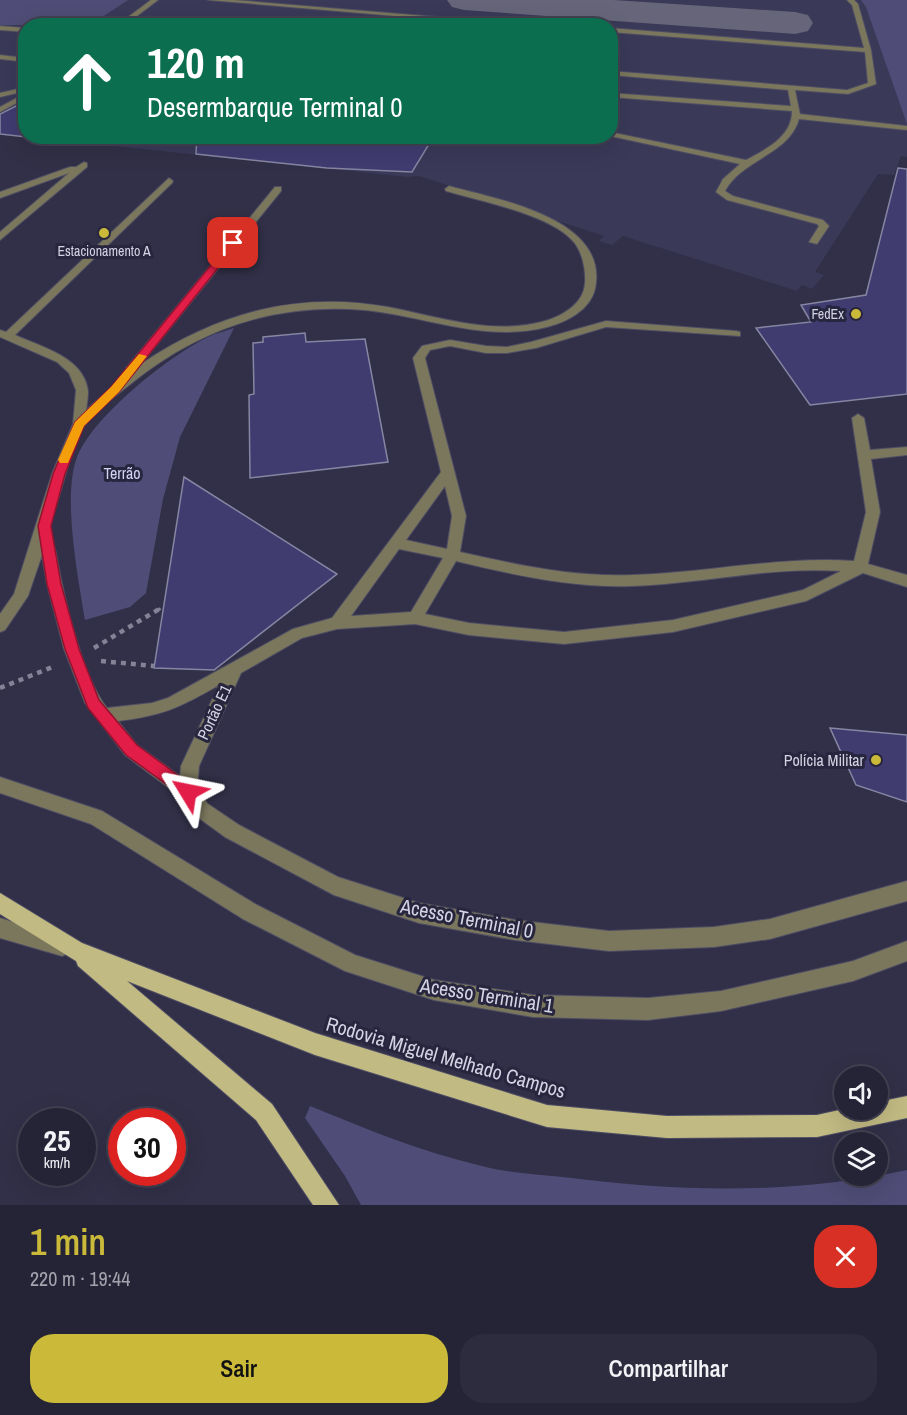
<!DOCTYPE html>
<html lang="pt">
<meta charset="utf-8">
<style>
body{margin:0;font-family:"Archivo Narrow",sans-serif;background:#2d2c3e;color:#f1f3f6;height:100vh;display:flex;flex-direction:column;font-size:22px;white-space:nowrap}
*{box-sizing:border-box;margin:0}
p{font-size:20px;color:#a3a4ad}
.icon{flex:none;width:33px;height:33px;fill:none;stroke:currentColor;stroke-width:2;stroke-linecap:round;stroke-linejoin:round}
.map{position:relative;height:1205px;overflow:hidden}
.sheet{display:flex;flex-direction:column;background:#252436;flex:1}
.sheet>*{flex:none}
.banner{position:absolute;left:18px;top:18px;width:600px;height:126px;border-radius:24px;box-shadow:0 6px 24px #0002,0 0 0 2px #424151;background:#0b6e4f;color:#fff;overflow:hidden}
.controls{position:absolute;left:834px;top:1066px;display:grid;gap:12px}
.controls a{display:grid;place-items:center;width:54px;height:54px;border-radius:50%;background:#252436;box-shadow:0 6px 24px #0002,0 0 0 2px #424151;font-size:30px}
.speed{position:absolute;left:18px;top:1108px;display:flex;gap:12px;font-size:30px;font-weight:700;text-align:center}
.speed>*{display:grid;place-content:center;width:78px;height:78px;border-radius:50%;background:#252436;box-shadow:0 6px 24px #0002,0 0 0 2px #424151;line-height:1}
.speed small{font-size:15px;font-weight:400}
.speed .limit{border:9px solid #d22;background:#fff;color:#111}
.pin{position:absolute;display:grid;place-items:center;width:51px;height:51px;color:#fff;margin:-26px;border-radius:12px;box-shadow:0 3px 9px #0006}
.me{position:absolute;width:66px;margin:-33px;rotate:305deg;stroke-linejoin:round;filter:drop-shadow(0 0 4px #0008)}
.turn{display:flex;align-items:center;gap:21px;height:126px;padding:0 30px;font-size:27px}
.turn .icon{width:78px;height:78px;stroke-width:2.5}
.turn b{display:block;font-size:42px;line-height:51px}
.round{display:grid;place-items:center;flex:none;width:63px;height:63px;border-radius:24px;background:#2d2c3e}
.head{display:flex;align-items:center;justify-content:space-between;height:102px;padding:0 30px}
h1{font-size:36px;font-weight:600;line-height:45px;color:#cbba39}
.button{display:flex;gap:12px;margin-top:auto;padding:12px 30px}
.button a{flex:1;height:69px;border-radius:24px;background:#cbba39;color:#111;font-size:24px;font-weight:600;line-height:69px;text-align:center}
.button a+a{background:#2d2c3e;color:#f1f3f6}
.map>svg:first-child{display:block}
.built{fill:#3a3958;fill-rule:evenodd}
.green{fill:#4f4d77}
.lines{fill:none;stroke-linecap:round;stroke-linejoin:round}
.taxiway{fill:#66657a;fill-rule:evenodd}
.building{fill:#403c70;stroke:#8686a3;stroke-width:1.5}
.minor-casing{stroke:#4e4d64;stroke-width:2}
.major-casing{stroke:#4e4d64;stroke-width:2}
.path-far1{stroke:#838296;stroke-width:3;stroke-dasharray:3 3;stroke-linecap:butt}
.path{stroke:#838296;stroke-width:4.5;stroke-dasharray:5 5;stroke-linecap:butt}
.minor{fill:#7b775d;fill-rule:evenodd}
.major{fill:#c2ba83;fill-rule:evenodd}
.route{fill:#e11d48;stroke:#92132f;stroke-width:1.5}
.slow{fill:#f59e0b}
.poi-dot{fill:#cbba39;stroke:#27263e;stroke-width:2}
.labels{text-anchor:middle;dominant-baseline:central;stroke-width:6;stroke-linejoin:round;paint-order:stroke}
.far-poi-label{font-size:14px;fill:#d3d3e3;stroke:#27263e}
.park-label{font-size:16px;fill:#d2d2f4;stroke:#27263e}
.street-label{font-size:16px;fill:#d3d3e3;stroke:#27263e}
.poi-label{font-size:16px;fill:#d3d3e3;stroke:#27263e;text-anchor:end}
.near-street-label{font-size:20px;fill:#d3d3e3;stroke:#27263e}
</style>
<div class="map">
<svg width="907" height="1205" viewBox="0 0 907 1205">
<rect width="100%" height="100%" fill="#313048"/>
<!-- built -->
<path class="built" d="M 0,0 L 907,0 L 907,157 L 901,156 L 894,175 L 878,174 L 815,272 L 824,275 L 812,289 L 802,285 L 797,291 L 623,236 L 612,245 L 599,241 L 604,236 L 419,176 L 407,177 L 0,134 ZM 26,26 L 610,26 L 610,136 L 26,136 Z"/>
<!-- green -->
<g class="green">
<path d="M 0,0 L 128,0 L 90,25 L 0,25 Z"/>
<path d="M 861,0 L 907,0 L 907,124 L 866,7 Z"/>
<path d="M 234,328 L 180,437 L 163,499 L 146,593 L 130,607 L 85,620 C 78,577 63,500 76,460 C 90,418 169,356 208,337 C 216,333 226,331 234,328 Z"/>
<path d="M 310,1106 C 366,1129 422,1152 482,1166 C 508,1173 536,1174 563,1177 C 681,1192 790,1195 907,1170 L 907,1205 L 361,1205 L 345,1176 L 305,1118 Z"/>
</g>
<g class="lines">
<!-- taxiway -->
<path class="taxiway" d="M 447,0 L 614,0 L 795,12 L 808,15 L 813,23 L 808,31 L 795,34 L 464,10 L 452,7 Z"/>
</g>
<!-- building -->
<g class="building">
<path d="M 26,101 L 26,137 L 0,134 L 0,114 Z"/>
<path d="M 197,136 L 434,136 L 412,172 L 327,168 L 196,154 Z"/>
<path d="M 898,168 L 907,169 L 907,394 L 810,405 L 756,328 L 811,322 L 801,305 L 866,295 Z"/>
<path d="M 305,333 L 306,342 L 365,339 L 388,462 L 250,478 L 249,395 L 254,394 L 253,343 L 263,342 L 263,337 Z"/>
<path d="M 184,477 L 337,574 L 214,670 L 154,668 Z"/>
<path d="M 830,728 L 907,735 L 907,802 L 856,785 Z"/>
</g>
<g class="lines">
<defs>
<g id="minor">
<path d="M 151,0 L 158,0 L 124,26 L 116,26 Z"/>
<path d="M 208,0 L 234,0 L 545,26 L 512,26 Z"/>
<path d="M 847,0 L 854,0 L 858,4 L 871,50 L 876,84 L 848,94 L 795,90 L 800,114 L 907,126 L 907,130 L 799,119 C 789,155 742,159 725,191 L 733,196 L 823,220 L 829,226 L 817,244 L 809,242 L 819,226 L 817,224 L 727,200 L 716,192 L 723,179 L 740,164 L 610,136 L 610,132 L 746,160 C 766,149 792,137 792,111 L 610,97 L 610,93 L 791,106 L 788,90 L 610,75 L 610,71 L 847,90 L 868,83 L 865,52 L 610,32 L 610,28 L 864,48 L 852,5 Z"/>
<path d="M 0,26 L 26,28 L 26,32 L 0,30 Z"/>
<path d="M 0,55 L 26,58 L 26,62 L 0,59 Z"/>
<path d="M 26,87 L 26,91 L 0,97 L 0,93 Z"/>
<path d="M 26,93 L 26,98 L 0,112 L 0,107 Z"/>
<path d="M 84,162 L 87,163 L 87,167 L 0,240 L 0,232 L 69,173 L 0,198 L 0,192 L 70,167 L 76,167 Z"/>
<path d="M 169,178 L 173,181 L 172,183 L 15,335 C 41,347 84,357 88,391 C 88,397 87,404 86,410 L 131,371 L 126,368 L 128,366 L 275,187 L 281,187 L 281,191 L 141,364 C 218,313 296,291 388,307 C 440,317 492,336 545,321 C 563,316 584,303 585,283 C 586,269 582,250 572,240 C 548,214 480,201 446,191 L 445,189 L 449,186 C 496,199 610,218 595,289 C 590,310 567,322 547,327 C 483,343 427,316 364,310 C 275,302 196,330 128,386 C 114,397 94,411 84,426 C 74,441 65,477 59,496 C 57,505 51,517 51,527 C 51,535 54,545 56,553 C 63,594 82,677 107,708 L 152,703 L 168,698 L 293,629 L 332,618 L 441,472 L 413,358 L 422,346 L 450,340 L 486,346 L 507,347 L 531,342 L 606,321 L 736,331 L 740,332 L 740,336 L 606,327 L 536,348 L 507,353 L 486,353 L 450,346 L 430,350 L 425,358 L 466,516 L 460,552 C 517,565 573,577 632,575 C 706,573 779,556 854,561 L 866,512 L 852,418 L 858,414 L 864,418 L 870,450 L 907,447 L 907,455 L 871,459 L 880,512 L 868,564 L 907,575 L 907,587 L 863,573 L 806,601 L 673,632 L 564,644 L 469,635 L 415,624 L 337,629 L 302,638 L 241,673 L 199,766 L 197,790 L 208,804 L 239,825 L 338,877 L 419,903 L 515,920 L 609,931 L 714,927 L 770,919 L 907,881 L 907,901 L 770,939 L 714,947 L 609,951 L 515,940 L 419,923 L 334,895 L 225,837 L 196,816 L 182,798 L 125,755 L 85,703 L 64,649 L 47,584 L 42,555 L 28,596 L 5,630 L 0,632 L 0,614 L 14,594 L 52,474 L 73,424 L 76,390 L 69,373 L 57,362 L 0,337 L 0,330 L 6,332 ZM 445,486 L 452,516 L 447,549 L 406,540 ZM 399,549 L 443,558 L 411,612 L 351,616 ZM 456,561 C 514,575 572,588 632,586 C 701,584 771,566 841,571 L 803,590 L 673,620 L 564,632 L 469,623 L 425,614 ZM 219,685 L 181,766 L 180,776 L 137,745 L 118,721 C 162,716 181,707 219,685 Z"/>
<path d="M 0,777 L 102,811 L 257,905 L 355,955 L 434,980 L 533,995 L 648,998 L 721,991 L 853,961 L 907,941 L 907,961 L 853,981 L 721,1011 L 648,1020 L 533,1017 L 434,1000 L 345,971 L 243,919 L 91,824 L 0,793 Z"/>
<path d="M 0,918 L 69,939 L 72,946 L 69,953 L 62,956 L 0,938 Z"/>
</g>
<path id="major" d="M 0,893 L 82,943 L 315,1033 L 547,1105 L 667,1116 L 817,1115 L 844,1109 L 878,1110 L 878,1102 L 907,1096 L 907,1118 L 817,1137 L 667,1138 L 547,1127 L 315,1055 L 127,981 L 272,1104 L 339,1205 L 313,1205 L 256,1120 L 78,966 L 76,961 L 0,914 Z"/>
</defs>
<!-- minor casing -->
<use href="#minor" class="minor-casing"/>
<!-- major casing -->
<use href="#major" class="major-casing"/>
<!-- path-far1 -->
<path class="path-far1" d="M 158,610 L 163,607"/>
<!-- path -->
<g class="path">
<path d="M 94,648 L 161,608"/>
<path d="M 101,661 L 154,666"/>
<path d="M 0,688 L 55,666"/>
</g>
<!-- minor -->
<use href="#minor" class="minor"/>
<!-- major -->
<use href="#major" class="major"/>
</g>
<!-- route -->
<path class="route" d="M 230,242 L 238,243 L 119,392 L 84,426 L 65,474 L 51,526 L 61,584 L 79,649 L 99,700 L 137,745 L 194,787 L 196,792 L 194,798 L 188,800 L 126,755 L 88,708 L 65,649 L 47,584 L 38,526 L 53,474 L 75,422 L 111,387 Z"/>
<!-- slow -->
<path class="slow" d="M 139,354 L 147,356 L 119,392 L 84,426 L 68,463 L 60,463 L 58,460 L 75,422 L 111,387 Z"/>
<!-- markers -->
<g class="poi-dot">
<circle cx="104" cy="233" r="6"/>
<circle cx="856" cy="314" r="6"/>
<circle cx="876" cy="760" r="6"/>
</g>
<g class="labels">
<!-- far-poi labels -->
<g class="far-poi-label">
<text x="104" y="251">Estacionamento A</text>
<text x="844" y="314" text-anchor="end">FedEx</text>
</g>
<!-- park labels -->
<g class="park-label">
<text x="122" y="473">Terrão</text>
</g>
<!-- street labels -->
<g class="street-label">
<text transform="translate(214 712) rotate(-65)">Portão E1</text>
</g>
<!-- poi labels -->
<g class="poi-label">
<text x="864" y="760">Polícia Militar</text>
</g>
<!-- near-street labels -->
<g class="near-street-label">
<text transform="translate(467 918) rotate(11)">Acesso Terminal 0</text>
<text transform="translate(487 995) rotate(9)">Acesso Terminal 1</text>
<text transform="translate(446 1057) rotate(16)">Rodovia Miguel Melhado Campos</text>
</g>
</g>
</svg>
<div class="controls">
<a><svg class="icon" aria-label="sound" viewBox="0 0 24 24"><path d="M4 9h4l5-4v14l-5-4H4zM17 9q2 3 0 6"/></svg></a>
<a><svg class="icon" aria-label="layers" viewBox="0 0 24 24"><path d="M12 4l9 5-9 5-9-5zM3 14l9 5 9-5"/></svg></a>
</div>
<div class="speed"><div>25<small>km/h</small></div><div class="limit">30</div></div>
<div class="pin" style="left:233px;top:243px;background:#d93025"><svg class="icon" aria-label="arrive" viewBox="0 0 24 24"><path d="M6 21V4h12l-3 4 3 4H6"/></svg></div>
<svg class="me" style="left:188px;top:792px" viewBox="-20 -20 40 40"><path d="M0-17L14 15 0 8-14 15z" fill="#e11d48" stroke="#fff" stroke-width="4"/></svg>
<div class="banner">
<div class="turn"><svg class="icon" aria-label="ahead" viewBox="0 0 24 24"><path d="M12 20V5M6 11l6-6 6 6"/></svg><div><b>120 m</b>Desermbarque Terminal 0</div></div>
</div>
</div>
<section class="sheet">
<div class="head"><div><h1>1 min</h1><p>220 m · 19:44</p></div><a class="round" style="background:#d93025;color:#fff"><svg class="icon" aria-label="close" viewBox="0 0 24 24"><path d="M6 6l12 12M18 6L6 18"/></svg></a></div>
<div class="button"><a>Sair</a><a>Compartilhar</a></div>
</section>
